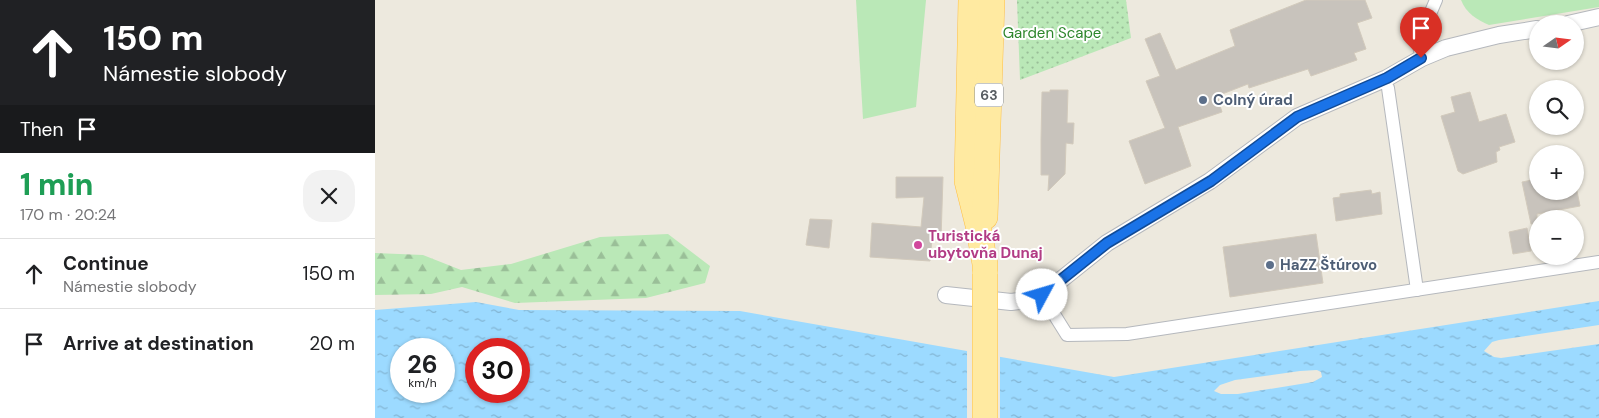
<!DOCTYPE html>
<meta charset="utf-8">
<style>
body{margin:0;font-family:"DM Sans",sans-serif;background:#f2f2f2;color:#202124;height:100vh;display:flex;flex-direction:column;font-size:19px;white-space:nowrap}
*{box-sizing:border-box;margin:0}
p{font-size:16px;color:#757577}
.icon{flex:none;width:28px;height:28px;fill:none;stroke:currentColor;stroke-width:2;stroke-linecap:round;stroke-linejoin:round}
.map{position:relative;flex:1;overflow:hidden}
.side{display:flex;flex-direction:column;background:#fff;width:375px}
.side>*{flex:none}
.hud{background:#202124;color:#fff;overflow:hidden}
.needle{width:32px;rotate:76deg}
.controls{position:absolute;left:1154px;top:15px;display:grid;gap:10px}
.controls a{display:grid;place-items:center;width:55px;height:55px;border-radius:50%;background:#fff;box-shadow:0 1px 4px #0004;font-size:25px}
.speed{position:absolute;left:15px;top:338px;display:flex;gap:10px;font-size:25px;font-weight:700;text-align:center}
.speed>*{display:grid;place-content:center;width:65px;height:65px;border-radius:50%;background:#fff;box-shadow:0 1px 4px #0004;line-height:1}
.speed small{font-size:12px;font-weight:400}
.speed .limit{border:8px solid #d22;background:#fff;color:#111}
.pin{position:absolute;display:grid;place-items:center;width:42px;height:42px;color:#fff;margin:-51px -21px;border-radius:50% 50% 50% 0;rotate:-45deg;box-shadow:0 0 5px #0007}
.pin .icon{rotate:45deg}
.me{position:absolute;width:55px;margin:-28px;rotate:51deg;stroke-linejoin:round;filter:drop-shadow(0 0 4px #0008)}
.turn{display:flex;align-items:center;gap:18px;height:105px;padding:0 20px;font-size:22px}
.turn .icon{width:65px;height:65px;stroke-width:2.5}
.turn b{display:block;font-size:35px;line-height:42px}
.then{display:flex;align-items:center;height:48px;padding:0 20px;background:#0003;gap:10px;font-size:19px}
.round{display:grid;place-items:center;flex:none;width:52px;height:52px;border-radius:20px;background:#f2f2f2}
.head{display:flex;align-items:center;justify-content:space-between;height:85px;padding:0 20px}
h1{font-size:30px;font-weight:800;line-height:38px;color:#1e9e55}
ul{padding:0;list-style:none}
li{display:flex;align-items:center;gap:15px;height:70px;padding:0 20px;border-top:1px solid #e0e0e0}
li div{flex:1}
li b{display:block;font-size:19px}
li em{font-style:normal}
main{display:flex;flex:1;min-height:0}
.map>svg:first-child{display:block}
.green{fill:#bae8b7}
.forest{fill:url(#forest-firs)}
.garden{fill:url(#garden-dots)}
.water{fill:url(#water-ripples);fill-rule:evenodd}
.pier{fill:#ede9de}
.building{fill:#c8c3bc;stroke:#d2cabc}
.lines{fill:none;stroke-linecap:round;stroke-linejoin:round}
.pedestrian-casing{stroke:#b5b8bd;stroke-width:14}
.minor-casing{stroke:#b5b8bd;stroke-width:18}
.primary-casing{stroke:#ffc045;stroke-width:26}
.pedestrian{stroke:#fff;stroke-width:12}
.minor{stroke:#fff;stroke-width:16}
.primary{stroke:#ffeaa1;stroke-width:25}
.primary-bridge-casing{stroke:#ffc045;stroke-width:26;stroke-linecap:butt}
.primary-bridge{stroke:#ffeaa1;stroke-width:25}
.route-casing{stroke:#114b97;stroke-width:12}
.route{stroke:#1a73e8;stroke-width:9}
.service-dot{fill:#5c6f8a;stroke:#fff;stroke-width:2}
.hotel-dot{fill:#d1479c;stroke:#fff;stroke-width:2}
.labels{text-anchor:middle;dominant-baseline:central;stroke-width:4;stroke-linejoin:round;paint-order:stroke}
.shield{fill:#fff;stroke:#8a8e91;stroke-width:1}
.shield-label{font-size:14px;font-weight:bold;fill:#585d62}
.park-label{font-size:15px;fill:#2d862c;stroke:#fff}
.service-label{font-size:15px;font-weight:bold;fill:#4e5e75;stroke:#fff;text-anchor:start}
.hotel-label{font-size:15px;font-weight:bold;fill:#b23c85;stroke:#fff;text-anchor:start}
</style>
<main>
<section class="side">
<div class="hud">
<div class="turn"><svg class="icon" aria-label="ahead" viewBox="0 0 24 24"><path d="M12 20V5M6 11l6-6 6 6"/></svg><div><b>150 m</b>Námestie slobody</div></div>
<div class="then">Then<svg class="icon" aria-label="arrive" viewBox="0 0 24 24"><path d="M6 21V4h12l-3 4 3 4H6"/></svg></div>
</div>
<div class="head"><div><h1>1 min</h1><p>170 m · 20:24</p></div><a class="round"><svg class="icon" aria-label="close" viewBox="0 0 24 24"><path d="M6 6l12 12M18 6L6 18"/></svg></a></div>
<ul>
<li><svg class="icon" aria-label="ahead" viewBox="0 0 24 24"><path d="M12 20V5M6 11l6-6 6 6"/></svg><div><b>Continue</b><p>Námestie slobody</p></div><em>150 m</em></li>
<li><svg class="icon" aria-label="arrive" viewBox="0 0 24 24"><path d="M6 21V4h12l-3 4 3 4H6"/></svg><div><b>Arrive at destination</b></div><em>20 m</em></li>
</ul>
</section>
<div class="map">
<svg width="1224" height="418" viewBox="0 0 1224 418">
<defs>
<pattern id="forest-firs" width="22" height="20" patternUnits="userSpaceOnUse" patternTransform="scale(1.25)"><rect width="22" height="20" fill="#bae8b7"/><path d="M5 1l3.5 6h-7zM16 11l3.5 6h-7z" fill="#9abf98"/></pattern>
<pattern id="garden-dots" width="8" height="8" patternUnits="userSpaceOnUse" patternTransform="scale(1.25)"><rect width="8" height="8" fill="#bae8b7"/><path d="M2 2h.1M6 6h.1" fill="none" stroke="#9abf98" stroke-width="1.8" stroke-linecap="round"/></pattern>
<pattern id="water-ripples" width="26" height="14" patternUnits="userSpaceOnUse" patternTransform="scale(1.25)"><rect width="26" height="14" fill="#9cdaff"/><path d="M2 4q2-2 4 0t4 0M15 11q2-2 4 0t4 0" fill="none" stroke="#82b4d2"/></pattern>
</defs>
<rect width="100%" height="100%" fill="#ede9de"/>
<!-- green -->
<g class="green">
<path d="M 481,0 L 551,0 L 541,107 L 488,119 Z"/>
<path d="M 1086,0 L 1224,0 L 1224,7 L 1114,25 C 1102,20 1091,13 1086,0 Z"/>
</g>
<!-- forest -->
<path class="forest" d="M 293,234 L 335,266 L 330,283 L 271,298 L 140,303 L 87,287 L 56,294 L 0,295 L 0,253 L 48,255 L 86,270 L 136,264 L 225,237 Z"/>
<!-- garden -->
<path class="garden" d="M 642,0 L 751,0 L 756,38 L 645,80 Z"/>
<!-- water -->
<path class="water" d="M 1224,301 L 1224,418 L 0,418 L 0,310 L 101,302 L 144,310 L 365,311 L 739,377 ZM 26,349 L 69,349 L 69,391 L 26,391 ZM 101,349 L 144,349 L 144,391 L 101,391 Z"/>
<!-- pier -->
<g class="pier">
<path d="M 1224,325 L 1224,344 L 1126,358 L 1119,357 L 1109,351 L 1117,342 L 1124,340 Z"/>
<path d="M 592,349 L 625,355 L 625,418 L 592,418 Z"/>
<path d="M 942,370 L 946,372 L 947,377 L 938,382 L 863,394 L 846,394 L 839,391 L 845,385 L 860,380 L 925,371 Z"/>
</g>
<!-- building -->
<g class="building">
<path d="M 931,0 L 990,0 L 997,18 L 982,23 L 991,49 L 979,53 L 982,60 L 936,76 L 933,69 L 874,88 L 873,84 L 842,96 L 847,112 L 803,127 L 816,166 L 770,184 L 754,141 L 790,128 L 771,81 L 785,76 L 770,39 L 785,33 L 801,70 L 860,46 L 855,30 Z"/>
<path d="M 675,90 L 693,90 L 692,123 L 699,123 L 698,144 L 691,143 L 690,174 L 673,191 L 674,175 L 666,175 L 666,140 L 667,92 L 675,92 Z"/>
<path d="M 1095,92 L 1104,122 L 1131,114 L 1140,142 L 1124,147 L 1125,150 L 1121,152 L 1122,162 L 1088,174 L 1083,171 L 1066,116 L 1080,112 L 1076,97 Z"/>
<path d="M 521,177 L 568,177 L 566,239 L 557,239 L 555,261 L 495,257 L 497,223 L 546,227 L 549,197 L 521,198 Z"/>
<path d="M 1162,179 L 1162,191 L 1202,191 L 1205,206 L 1162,214 L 1162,224 L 1156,224 L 1147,182 Z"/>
<path d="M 996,190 L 997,194 L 1005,192 L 1007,214 L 961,221 L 958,198 L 965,197 L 965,194 Z"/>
<path d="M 435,219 L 457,220 L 454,248 L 431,245 Z"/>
<path d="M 1152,228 L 1156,251 L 1138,254 L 1134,232 Z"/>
<path d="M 941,234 L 948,283 L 855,297 L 848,247 Z"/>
</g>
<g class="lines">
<defs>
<g id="pedestrian">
<path d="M 1047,58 L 1043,42 L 1061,0"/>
<path d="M 1013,88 L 1042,290"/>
<path d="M 667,295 L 692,335 L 752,334 L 1224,262"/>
</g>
<g id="minor">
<path d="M 1193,24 L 1224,17"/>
<path d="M 571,295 L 636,302 L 653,300 L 667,295 L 732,243 L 835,181 L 922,117 L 1012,78 L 1047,58 L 1071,48 L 1124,35 L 1162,29"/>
</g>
<g id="primary">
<path d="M 596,0 L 592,181 L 603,225 L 610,264 L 610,274"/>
<path d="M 610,217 L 617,0"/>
</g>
</defs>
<!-- pedestrian casing -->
<use href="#pedestrian" class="pedestrian-casing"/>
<!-- minor casing -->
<use href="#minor" class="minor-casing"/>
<!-- primary casing -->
<use href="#primary" class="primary-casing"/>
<!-- pedestrian -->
<use href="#pedestrian" class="pedestrian"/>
<!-- minor -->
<use href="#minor" class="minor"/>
<!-- primary -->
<use href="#primary" class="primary"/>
<defs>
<path id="primary-bridge" d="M 610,274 L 610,418"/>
</defs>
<!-- primary-bridge casing -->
<use href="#primary-bridge" class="primary-bridge-casing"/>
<!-- primary-bridge -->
<use href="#primary-bridge" class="primary-bridge"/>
</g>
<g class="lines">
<defs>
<path id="route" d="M 667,295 L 732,243 L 836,181 L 922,117 L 1012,78 L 1046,58"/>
</defs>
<!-- route casing -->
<use href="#route" class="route-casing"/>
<!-- route -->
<use href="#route" class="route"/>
</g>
<!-- markers -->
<g class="service-dot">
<circle cx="828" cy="100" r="5"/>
<circle cx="895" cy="265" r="5"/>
</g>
<circle class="hotel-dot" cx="543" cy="245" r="5"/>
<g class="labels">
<!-- shield labels -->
<rect class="shield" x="600" y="83.5" width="28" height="23" rx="4"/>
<g class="shield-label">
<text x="614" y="95">63</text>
</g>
<!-- park labels -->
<g class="park-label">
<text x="677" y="33">Garden Scape</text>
</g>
<!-- service labels -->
<g class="service-label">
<text x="838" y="100">Colný úrad</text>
<text x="905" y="265">HaZZ Štúrovo</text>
</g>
<!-- hotel labels -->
<g class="hotel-label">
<text x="553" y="236">Turistická<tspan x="553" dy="17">ubytovňa Dunaj</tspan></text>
</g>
</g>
</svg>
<div class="controls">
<a><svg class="needle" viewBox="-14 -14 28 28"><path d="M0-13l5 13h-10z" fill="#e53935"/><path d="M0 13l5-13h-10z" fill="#757577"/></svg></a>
<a><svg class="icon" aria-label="search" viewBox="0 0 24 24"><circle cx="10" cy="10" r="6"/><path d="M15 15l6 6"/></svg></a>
<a>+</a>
<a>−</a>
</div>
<div class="speed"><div>26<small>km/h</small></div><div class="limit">30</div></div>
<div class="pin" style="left:1046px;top:58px;background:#d93025"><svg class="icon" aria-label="arrive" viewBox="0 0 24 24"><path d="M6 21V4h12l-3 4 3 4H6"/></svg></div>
<svg class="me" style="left:667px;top:295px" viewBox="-20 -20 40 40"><circle r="19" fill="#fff"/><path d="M0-13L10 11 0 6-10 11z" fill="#1a73e8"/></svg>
</div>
</main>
